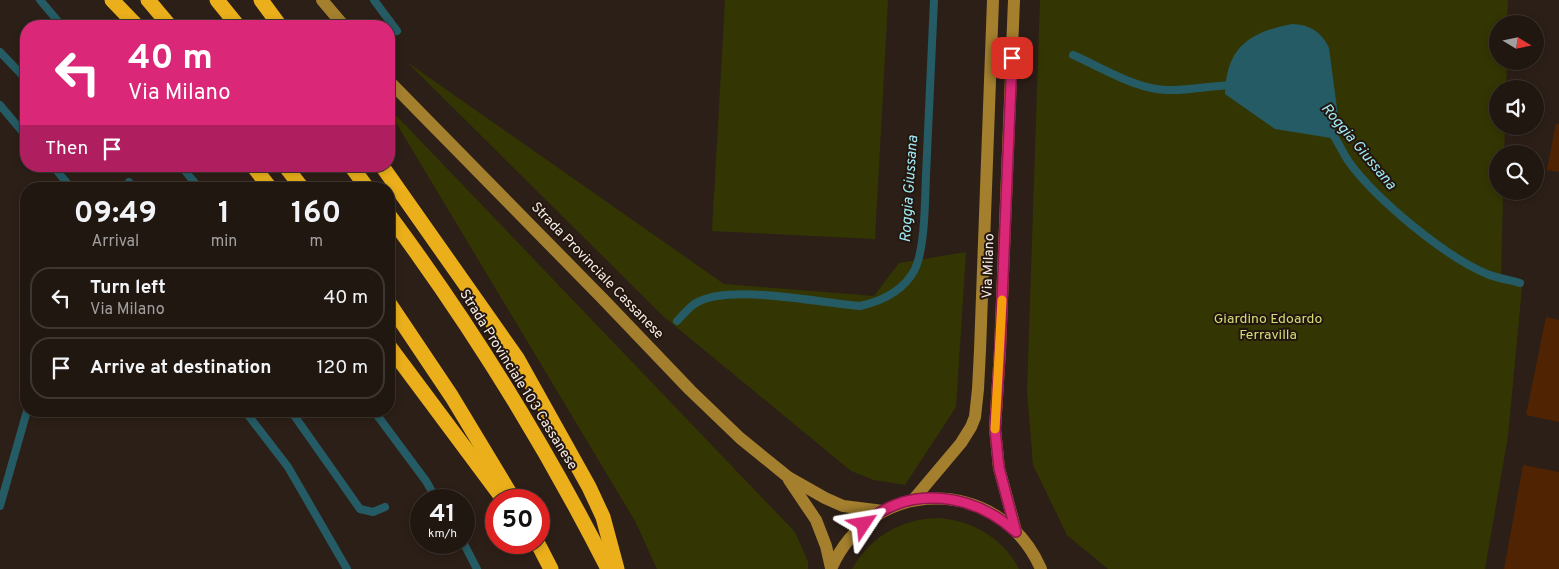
<!DOCTYPE html>
<style>
body{margin:0;font-family:Overpass,sans-serif;background:#29201a;color:#f1f3f6;height:100vh;display:flex;flex-direction:column;font-size:19px;white-space:nowrap}
*{box-sizing:border-box;margin:0}
p{font-size:16px;color:#a29f9f}
.icon{flex:none;width:28px;height:28px;fill:none;stroke:currentColor;stroke-width:2;stroke-linecap:round;stroke-linejoin:round}
.map{position:relative;flex:1;overflow:hidden}
.sheet{position:absolute;left:20px;top:182px;width:375px;height:235px;display:flex;flex-direction:column;background:#211711;border-radius:20px;box-shadow:0 2px 8px #0003,0 0 0 1px #3e3631}
.sheet>*{flex:none}
.banner{position:absolute;left:20px;top:20px;width:375px;height:152px;border-radius:20px;box-shadow:0 2px 8px #0003,0 0 0 1px #3e3631;background:#db2777;color:#fff;overflow:hidden}
.needle{width:32px;rotate:100deg}
.controls{position:absolute;left:1489px;top:15px;display:grid;gap:10px}
.controls a{display:grid;place-items:center;width:55px;height:55px;border-radius:50%;background:#211711;box-shadow:0 2px 8px #0003,0 0 0 1px #3e3631;font-size:25px}
.speed{position:absolute;left:410px;top:489px;display:flex;gap:10px;font-size:25px;font-weight:700;text-align:center}
.speed>*{display:grid;place-content:center;width:65px;height:65px;border-radius:50%;background:#211711;box-shadow:0 2px 8px #0003,0 0 0 1px #3e3631;line-height:1}
.speed small{font-size:12px;font-weight:400}
.speed .limit{border:8px solid #d22;background:#fff;color:#111}
.pin{position:absolute;display:grid;place-items:center;width:42px;height:42px;color:#fff;margin:-21px;border-radius:10px;box-shadow:0 2px 8px #0006}
.me{position:absolute;width:55px;margin:-28px;rotate:57deg;stroke-linejoin:round;filter:drop-shadow(0 0 4px #0008)}
.turn{display:flex;align-items:center;gap:18px;height:105px;padding:0 25px;font-size:22px}
.turn .icon{width:65px;height:65px;stroke-width:2.5}
.turn b{display:block;font-size:35px;line-height:42px}
.then{display:flex;align-items:center;height:48px;padding:0 25px;background:#0003;gap:10px;font-size:19px}
.eta{display:flex;justify-content:space-evenly;align-items:center;height:85px;text-align:center}
.eta b{font-size:30px;font-weight:700;line-height:35px}
ul{padding:0;list-style:none}
li{display:flex;align-items:center;gap:15px;height:62px;margin:0 10px 8px;padding:0 15px;border:2px solid #3e3631;border-radius:20px}
li div{flex:1}
li b{display:block;font-size:19px}
li em{font-style:normal}
.map>svg:first-child{display:block}
.green{fill:#333602}
.water{fill:#255b64}
.lines{fill:none;stroke-linecap:round;stroke-linejoin:round}
.stream{stroke:#255b64;stroke-width:8}
.building{fill:#502403}
.secondary{stroke:#a47f2e;stroke-width:12}
.highway{stroke:#eaaf1a;stroke-width:15}
.route-casing{stroke:#8e194d;stroke-width:12}
.route{stroke:#db2777;stroke-width:9}
.slow{stroke:#f59e0b;stroke-width:9}
.labels{text-anchor:middle;dominant-baseline:central;stroke-width:4;stroke-linejoin:round;paint-order:stroke}
.street-label{font-size:14px;fill:#f6ece7;stroke:#22160e}
.park-label{font-size:14px;fill:#d5dd76;stroke:#22160e}
.water-label{font-size:15px;font-style:italic;fill:#a0ecf9;stroke:#22160e}
</style>
<div class="map">
<svg width="1559" height="569" viewBox="0 0 1559 569">
<rect width="100%" height="100%" fill="#2c1f17"/>
<!-- green -->
<g class="green">
<path d="M 725,0 L 888,0 L 875,239 L 712,231 Z"/>
<path d="M 1040,0 L 1508,0 L 1507,24 L 1498,24 L 1498,61 L 1507,61 L 1506,89 L 1498,89 L 1498,126 L 1505,126 L 1504,154 L 1498,154 L 1498,191 L 1503,191 L 1501,279 L 1522,287 L 1508,436 L 1485,569 L 1108,569 L 1067,535 L 1033,465 L 1027,391 Z"/>
<path d="M 407,62 L 724,284 L 874,296 L 899,263 L 966,252 L 956,407 L 905,485 L 874,480 L 851,471 L 663,316 Z"/>
<path d="M 389,108 L 795,532 L 808,562 L 808,569 L 657,569 L 635,521 L 389,111 Z"/>
<path d="M 937,518 C 972,520 1003,538 1019,569 L 852,569 C 870,537 901,519 937,518 Z"/>
</g>
<!-- water -->
<path class="water" d="M 1292,24 C 1309,24 1322,32 1329,48 L 1340,131 L 1337,139 L 1275,129 L 1225,94 C 1226,48 1249,32 1292,24 Z"/>
<g class="lines">
<!-- stream -->
<g class="stream">
<path d="M 40,0 L 62,26"/>
<path d="M 374,0 L 397,31"/>
<path d="M 0,52 L 26,79"/>
<path d="M 1073,55 C 1101,67 1137,90 1168,90 C 1190,91 1212,85 1234,85"/>
<path d="M 0,105 L 26,136"/>
<path d="M 1331,132 C 1338,141 1342,152 1349,162 C 1376,199 1444,256 1487,274 C 1497,278 1509,280 1520,283"/>
<path d="M 53,166 L 72,189"/>
<path d="M 181,166 L 200,189"/>
<path d="M 129,182 L 134,189"/>
<path d="M 677,321 C 683,315 689,307 696,303 C 729,283 820,303 860,306 C 882,301 904,291 915,269 C 925,248 925,200 926,175 C 929,117 931,58 934,0"/>
<path d="M 245,411 L 288,467 L 347,569"/>
<path d="M 291,411 L 360,509 L 373,512 L 385,507"/>
<path d="M 374,411 L 426,481 L 437,500"/>
<path d="M 0,506 L 27,411"/>
<path d="M 463,542 L 477,569"/>
</g>
</g>
<!-- building -->
<g class="building">
<path d="M 1556,123 L 1559,124 L 1559,172 L 1547,170 Z"/>
<path d="M 1546,317 L 1559,320 L 1559,422 L 1526,415 Z"/>
<path d="M 1523,465 L 1559,472 L 1559,569 L 1504,569 Z"/>
</g>
<g class="lines">
<!-- secondary -->
<g class="secondary">
<path d="M 322,0 L 344,26"/>
<path d="M 1014,0 L 1000,350 L 995,429 L 999,468 L 1016,531"/>
<path d="M 389,81 L 602,298 L 690,390 L 740,438 L 788,477 L 825,498 L 843,506 L 883,511"/>
<path d="M 789,480 L 816,520 L 826,546 L 831,568"/>
<path d="M 913,500 L 961,443 L 971,427 L 975,417 L 978,389 L 980,350 L 993,0"/>
<path d="M 831,569 C 872,475 1000,475 1041,569"/>
</g>
<!-- highway -->
<g class="highway">
<path d="M 112,0 L 137,26"/>
<path d="M 148,0 L 170,26"/>
<path d="M 217,0 L 238,26"/>
<path d="M 261,0 L 280,26"/>
<path d="M 253,166 L 271,189"/>
<path d="M 285,166 L 303,189"/>
<path d="M 351,166 L 368,189"/>
<path d="M 382,166 L 517,358 L 589,487 L 603,517 L 617,569"/>
<path d="M 389,215 C 472,327 545,445 608,569"/>
<path d="M 389,303 L 452,397 L 514,500"/>
<path d="M 389,346 L 503,499"/>
<path d="M 537,542 L 551,569"/>
</g>
</g>
<g class="lines">
<defs>
<path id="route" d="M 864,524 C 910,484 973,493 1016,532 L 999,468 L 995,429 L 1000,350 L 1012,58"/>
</defs>
<!-- route casing -->
<use href="#route" class="route-casing"/>
<!-- route -->
<use href="#route" class="route"/>
<!-- slow -->
<path class="slow" d="M 995,429 L 1002,300"/>
</g>
<g class="labels">
<!-- street labels -->
<g class="street-label">
<text transform="translate(989 266) rotate(-88)">Via Milano</text>
<text transform="translate(597 271) rotate(46)">Strada Provinciale Cassanese</text>
<text transform="translate(518 380) rotate(58)">Strada Provinciale 103 Cassanese</text>
</g>
<!-- park labels -->
<g class="park-label">
<text x="1268" y="319">Giardino Edoardo<tspan x="1268" dy="16">Ferravilla</tspan></text>
</g>
<!-- water labels -->
<g class="water-label">
<text transform="translate(1358 147) rotate(50)">Roggia Giussana</text>
<text transform="translate(910 189) rotate(-86)">Roggia Giussana</text>
</g>
</g>
</svg>
<div class="controls">
<a><svg class="needle" viewBox="-14 -14 28 28"><path d="M0-13l5 13h-10z" fill="#e53935"/><path d="M0 13l5-13h-10z" fill="#a29f9f"/></svg></a>
<a><svg class="icon" aria-label="sound" viewBox="0 0 24 24"><path d="M4 9h4l5-4v14l-5-4H4zM17 9q2 3 0 6"/></svg></a>
<a><svg class="icon" aria-label="search" viewBox="0 0 24 24"><circle cx="10" cy="10" r="6"/><path d="M15 15l6 6"/></svg></a>
</div>
<div class="speed"><div>41<small>km/h</small></div><div class="limit">50</div></div>
<div class="pin" style="left:1012px;top:58px;background:#d93025"><svg class="icon" aria-label="arrive" viewBox="0 0 24 24"><path d="M6 21V4h12l-3 4 3 4H6"/></svg></div>
<svg class="me" style="left:864px;top:524px" viewBox="-20 -20 40 40"><path d="M0-17L14 15 0 8-14 15z" fill="#db2777" stroke="#fff" stroke-width="4"/></svg>
<div class="banner">
<div class="turn"><svg class="icon" aria-label="left" viewBox="0 0 24 24"><path d="M17 20v-9H6M10 6l-5 5 5 5"/></svg><div><b>40 m</b>Via Milano</div></div>
<div class="then">Then<svg class="icon" aria-label="arrive" viewBox="0 0 24 24"><path d="M6 21V4h12l-3 4 3 4H6"/></svg></div>
</div>
<section class="sheet">
<div class="eta">
<div><b>09:49</b><p>Arrival</p></div>
<div><b>1</b><p>min</p></div>
<div><b>160</b><p>m</p></div>
</div>
<ul>
<li><svg class="icon" aria-label="left" viewBox="0 0 24 24"><path d="M17 20v-9H6M10 6l-5 5 5 5"/></svg><div><b>Turn left</b><p>Via Milano</p></div><em>40 m</em></li>
<li><svg class="icon" aria-label="arrive" viewBox="0 0 24 24"><path d="M6 21V4h12l-3 4 3 4H6"/></svg><div><b>Arrive at destination</b></div><em>120 m</em></li>
</ul>
</section>
</div>
